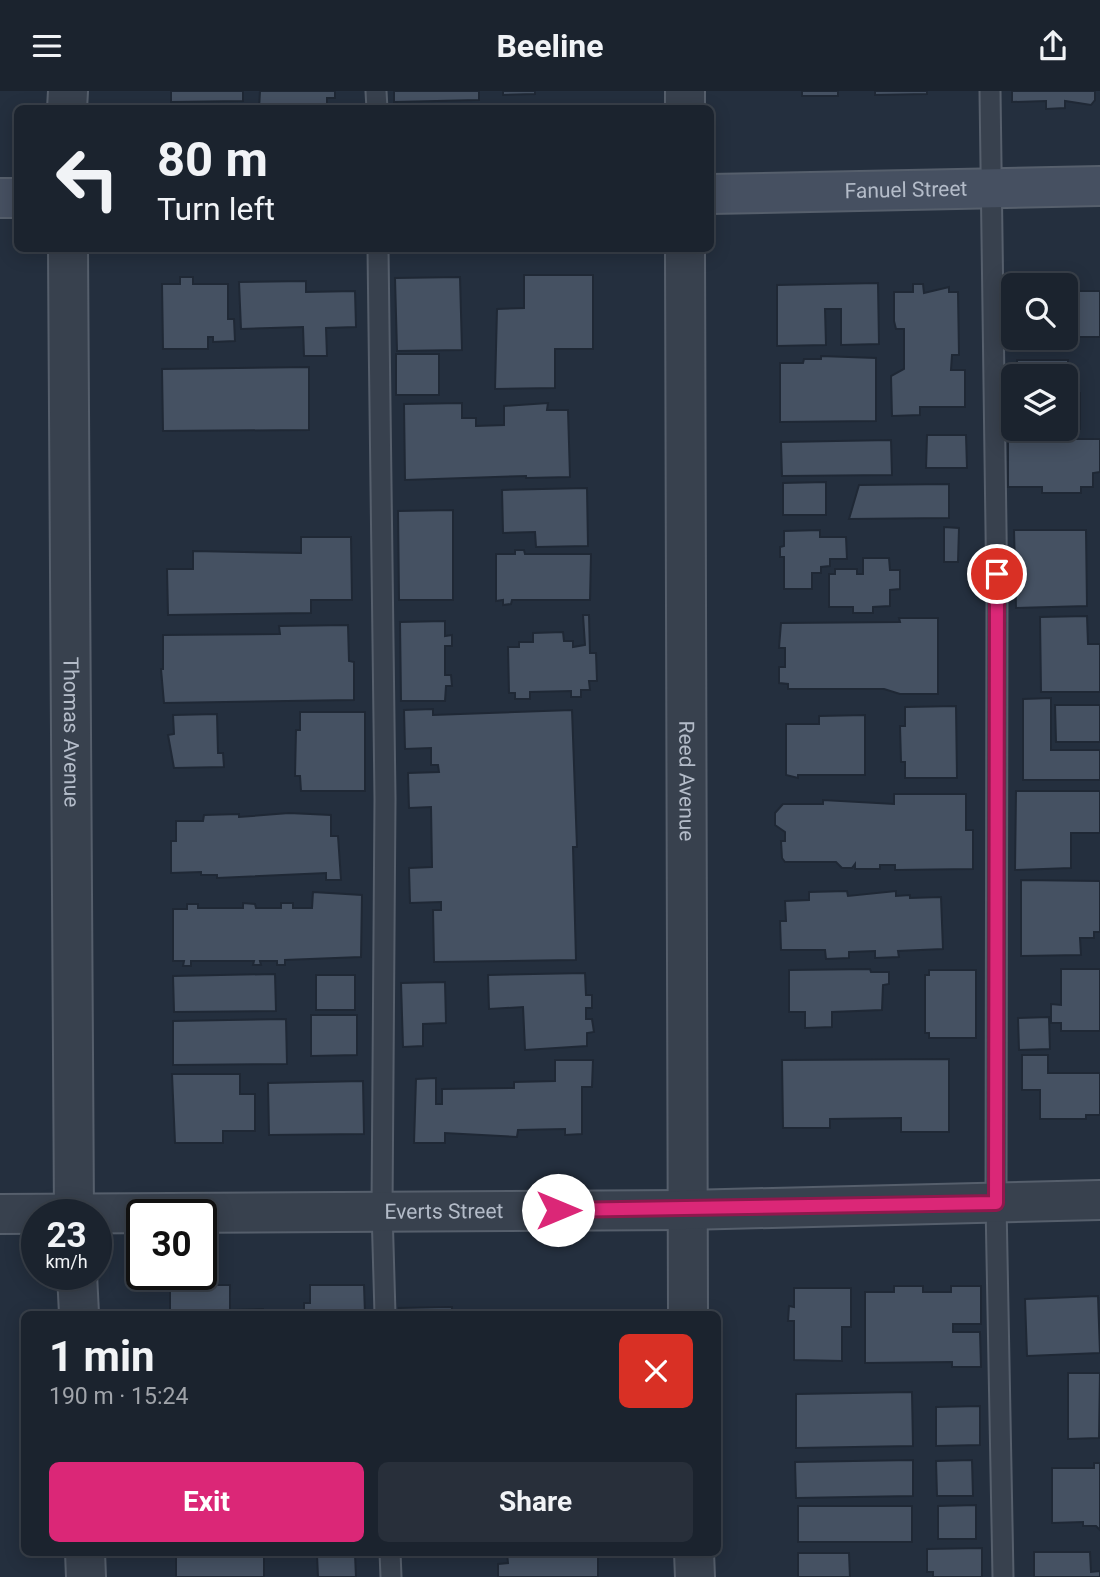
<!DOCTYPE html>
<meta charset="utf-8">
<style>
body{margin:0;font-family:Roboto,sans-serif;background:#282f3a;color:#f1f3f6;height:100vh;display:flex;flex-direction:column;font-size:26px;white-space:nowrap}
*{box-sizing:border-box;margin:0}
p{font-size:23px;color:#a0a4aa}
.icon{flex:none;width:38px;height:38px;fill:none;stroke:currentColor;stroke-width:2;stroke-linecap:round;stroke-linejoin:round}
.map{position:relative;flex:1;overflow:hidden}
.panel{position:absolute;left:21px;top:1220px;width:700px;height:245px;display:flex;flex-direction:column;background:#1b232e;border-radius:10px;box-shadow:0 4px 18px #0003,0 0 0 2px #39404a}
.panel>*{flex:none}
.banner{position:absolute;left:14px;top:14px;width:700px;height:147px;border-radius:10px;box-shadow:0 4px 18px #0003,0 0 0 2px #39404a;background:#1b232e;color:#f1f3f6;overflow:hidden}
.buttons{position:absolute;left:1001px;top:182px;display:grid;gap:14px}
.buttons a{display:grid;place-items:center;width:77px;height:77px;border-radius:10px;background:#1b232e;box-shadow:0 4px 18px #0003,0 0 0 2px #39404a;font-size:35px}
.speed{position:absolute;left:21px;top:1108px;display:flex;gap:14px;font-size:35px;font-weight:700;text-align:center}
.speed>*{display:grid;place-content:center;width:91px;height:91px;border-radius:50%;background:#1b232e;box-shadow:0 4px 18px #0003,0 0 0 2px #39404a;line-height:1}
.speed small{font-size:18px;font-weight:400}
.speed .limit{border:4px solid #111;border-radius:10px;background:#fff;color:#111}
.pin{position:absolute;display:grid;place-items:center;width:60px;height:60px;color:#fff;margin:-30px;border:4px solid #fff;border-radius:50%;box-shadow:0 2px 7px #0007}
.me{position:absolute;width:77px;margin:-38px;rotate:90deg;stroke-linejoin:round;filter:drop-shadow(0 0 5px #0008)}
.turn{display:flex;align-items:center;gap:24px;height:147px;padding:0 28px;font-size:32px}
.turn .icon{width:91px;height:91px;stroke-width:2.5}
.turn b{display:block;font-size:49px;line-height:60px}
.round{display:grid;place-items:center;flex:none;width:74px;height:74px;border-radius:10px;background:#282f3a}
.headline{display:flex;align-items:center;justify-content:space-between;height:119px;padding:0 28px}
h1{font-size:42px;font-weight:700;line-height:52px}
.primary-button{display:flex;gap:14px;margin-top:auto;padding:14px 28px}
.primary-button a{flex:1;height:80px;border-radius:10px;background:#db2777;color:#fff;font-size:28px;font-weight:700;line-height:80px;text-align:center}
.primary-button a+a{background:#282f3a;color:#f1f3f6}
header{display:flex;justify-content:space-between;align-items:center;height:91px;padding:0 28px;background:#1b232e;font-size:32px;font-weight:700}
.map>svg:first-child{display:block}
.building{fill:#455162;stroke:#1f2835;stroke-width:2}
.lines{fill:none;stroke-linecap:round;stroke-linejoin:round}
.lane-casing{stroke:#565f6c;stroke-width:23}
.street-casing{stroke:#565f6c;stroke-width:42}
.secondary-casing{stroke:#565f6c;stroke-width:42}
.lane{stroke:#38414e;stroke-width:19}
.street{stroke:#38414e;stroke-width:38}
.secondary{stroke:#465061;stroke-width:38}
.route-casing{stroke:#8e194d;stroke-width:18}
.route{stroke:#db2777;stroke-width:12}
.labels{text-anchor:middle;dominant-baseline:central;stroke-width:7;stroke-linejoin:round;paint-order:stroke}
.street-label{font-size:21px;fill:#b4bcc9;stroke:#1d2633}
</style>
<header><svg class="icon" aria-label="menu" viewBox="0 0 24 24"><path d="M4 6h16M4 12h16M4 18h16"/></svg>Beeline<svg class="icon" aria-label="share" viewBox="0 0 24 24"><path d="M12 15V3M7 8l5-5 5 5M5 13v7h14v-7"/></svg></header>
<div class="map">
<svg width="1100" height="1486" viewBox="0 0 1100 1486">
<rect width="100%" height="100%" fill="#242f3e"/>
<!-- building -->
<g class="building">
<path d="M 171,0 L 243,0 L 243,10 L 171,11 Z"/>
<path d="M 260,0 L 335,0 L 335,7 L 327,7 L 327,18 L 259,18 Z"/>
<path d="M 394,0 L 479,0 L 479,9 L 394,11 Z"/>
<path d="M 503,0 L 535,0 L 535,3 L 503,4 Z"/>
<rect x="802" y="0" width="36" height="5"/>
<path d="M 875,0 L 927,0 L 927,3 L 875,4 Z"/>
<path d="M 1012,0 L 1095,0 L 1095,9 L 1091,14 L 1065,10 L 1065,17 L 1046,18 L 1046,10 L 1012,11 Z"/>
<path d="M 524,184 L 593,184 L 593,258 L 555,258 L 555,297 L 495,298 L 497,218 L 524,217 Z"/>
<path d="M 180,186 L 193,186 L 193,193 L 228,193 L 228,228 L 234,228 L 235,250 L 213,251 L 213,246 L 208,246 L 208,258 L 163,258 L 162,193 L 180,193 Z"/>
<path d="M 460,186 L 462,259 L 397,260 L 395,187 Z"/>
<path d="M 306,190 L 306,201 L 355,200 L 356,236 L 326,237 L 327,265 L 304,265 L 303,236 L 241,238 L 239,191 Z"/>
<path d="M 878,192 L 879,253 L 841,254 L 841,218 L 825,218 L 826,254 L 777,255 L 777,194 Z"/>
<path d="M 913,193 L 923,193 L 924,202 L 949,196 L 949,201 L 958,201 L 959,264 L 952,264 L 951,279 L 965,279 L 965,316 L 920,316 L 920,324 L 892,325 L 891,285 L 904,278 L 904,238 L 896,238 L 894,230 L 894,201 L 913,201 Z"/>
<rect x="1066" y="200" width="34" height="46"/>
<rect x="396" y="263" width="43" height="41"/>
<path d="M 821,265 L 876,267 L 876,330 L 780,331 L 780,272 L 803,272 L 804,268 L 821,268 Z"/>
<path d="M 1017,269 L 1068,269 L 1068,302 L 1080,302 L 1080,338 L 1066,338 L 1066,285 L 1017,285 Z"/>
<path d="M 309,276 L 309,339 L 163,340 L 162,278 Z"/>
<path d="M 462,312 L 462,327 L 476,327 L 476,335 L 504,334 L 504,315 L 548,312 L 547,319 L 568,319 L 570,386 L 526,387 L 526,385 L 405,389 L 404,313 Z"/>
<path d="M 927,344 L 966,344 L 967,377 L 926,377 Z"/>
<path d="M 1008,348 L 1100,348 L 1100,381 L 1093,382 L 1093,396 L 1081,396 L 1081,402 L 1042,402 L 1042,396 L 1008,396 Z"/>
<path d="M 891,349 L 892,384 L 782,385 L 781,351 Z"/>
<path d="M 826,391 L 826,424 L 783,424 L 783,392 Z"/>
<path d="M 949,393 L 949,427 L 849,428 L 859,394 Z"/>
<path d="M 587,397 L 588,455 L 536,456 L 535,441 L 503,442 L 502,399 Z"/>
<path d="M 453,419 L 453,509 L 399,509 L 398,420 Z"/>
<path d="M 944,436 L 959,437 L 958,471 L 944,471 Z"/>
<path d="M 820,439 L 820,446 L 846,446 L 847,468 L 830,468 L 830,475 L 821,476 L 821,482 L 812,482 L 812,498 L 784,498 L 784,466 L 780,466 L 780,456 L 784,455 L 784,440 Z"/>
<path d="M 1014,439 L 1086,439 L 1087,515 L 1016,517 Z"/>
<path d="M 301,446 L 351,446 L 352,509 L 311,509 L 311,522 L 168,524 L 167,478 L 193,478 L 193,460 L 301,462 Z"/>
<path d="M 515,459 L 524,459 L 525,463 L 591,463 L 590,509 L 512,509 L 511,513 L 503,514 L 503,509 L 496,510 L 496,463 L 515,463 Z"/>
<path d="M 863,467 L 889,467 L 890,479 L 900,479 L 900,498 L 890,499 L 890,515 L 873,516 L 873,522 L 853,522 L 853,516 L 829,516 L 829,483 L 835,483 L 835,478 L 857,478 L 857,483 L 863,483 Z"/>
<path d="M 583,524 L 589,524 L 590,562 L 596,562 L 597,590 L 589,590 L 590,599 L 581,599 L 581,606 L 571,606 L 571,600 L 530,601 L 530,608 L 515,608 L 515,602 L 509,602 L 508,556 L 519,556 L 519,551 L 533,551 L 533,542 L 563,541 L 564,550 L 573,550 L 573,556 L 585,554 Z"/>
<path d="M 1087,525 L 1088,553 L 1100,553 L 1100,601 L 1041,601 L 1040,526 Z"/>
<path d="M 899,527 L 938,527 L 938,603 L 900,603 L 884,598 L 788,598 L 788,593 L 779,592 L 779,576 L 785,576 L 785,557 L 779,557 L 781,532 L 900,531 Z"/>
<path d="M 445,530 L 445,545 L 452,544 L 452,555 L 445,555 L 445,584 L 451,584 L 452,595 L 446,595 L 445,610 L 401,610 L 400,531 Z"/>
<path d="M 348,534 L 349,570 L 354,571 L 354,609 L 164,612 L 161,578 L 163,578 L 163,544 L 280,543 L 279,535 Z"/>
<path d="M 1051,607 L 1051,659 L 1100,659 L 1100,689 L 1023,689 L 1023,608 Z"/>
<path d="M 1055,614 L 1100,614 L 1100,651 L 1056,651 Z"/>
<path d="M 956,615 L 957,687 L 905,687 L 905,671 L 901,671 L 900,635 L 905,635 L 905,616 Z"/>
<path d="M 433,618 L 433,624 L 572,619 L 577,756 L 573,756 L 576,869 L 434,871 L 433,819 L 441,819 L 441,811 L 410,812 L 409,777 L 432,776 L 431,716 L 409,717 L 408,682 L 439,681 L 438,674 L 431,674 L 431,657 L 405,658 L 404,619 Z"/>
<path d="M 300,621 L 365,621 L 365,700 L 301,700 L 300,685 L 295,685 L 296,639 L 300,639 Z"/>
<path d="M 217,623 L 218,662 L 223,662 L 224,676 L 174,677 L 168,644 L 174,643 L 173,624 Z"/>
<path d="M 865,624 L 865,684 L 798,684 L 798,687 L 786,684 L 786,633 L 819,633 L 819,625 Z"/>
<path d="M 1016,700 L 1100,700 L 1100,742 L 1071,742 L 1071,777 L 1015,779 Z"/>
<path d="M 894,703 L 966,703 L 966,739 L 973,739 L 973,778 L 895,779 L 895,774 L 880,774 L 880,778 L 855,778 L 855,773 L 852,777 L 842,777 L 836,771 L 785,771 L 782,767 L 781,750 L 785,750 L 785,741 L 775,734 L 775,722 L 783,713 L 823,713 L 823,709 L 894,713 Z"/>
<path d="M 289,722 L 331,724 L 331,745 L 338,745 L 341,789 L 326,789 L 326,782 L 217,787 L 217,784 L 201,784 L 201,781 L 171,782 L 171,750 L 176,750 L 176,730 L 203,730 L 204,724 L 239,723 L 239,726 Z"/>
<path d="M 1021,789 L 1100,790 L 1100,841 L 1094,841 L 1094,847 L 1080,847 L 1081,864 L 1021,865 Z"/>
<path d="M 847,800 L 848,805 L 896,800 L 896,805 L 910,804 L 910,807 L 941,806 L 943,858 L 898,860 L 899,866 L 875,867 L 875,860 L 849,861 L 849,867 L 826,868 L 825,859 L 781,859 L 780,830 L 786,830 L 785,810 L 809,809 L 809,801 Z"/>
<path d="M 313,801 L 362,804 L 361,866 L 285,869 L 285,874 L 277,874 L 277,870 L 260,870 L 261,874 L 253,874 L 254,870 L 191,870 L 191,875 L 183,875 L 184,870 L 173,870 L 173,818 L 187,818 L 187,813 L 198,813 L 198,817 L 243,817 L 243,812 L 255,813 L 256,817 L 281,817 L 281,812 L 293,812 L 293,817 L 312,817 Z"/>
<path d="M 870,878 L 871,881 L 889,881 L 889,893 L 883,894 L 882,919 L 832,921 L 832,936 L 805,937 L 805,921 L 789,921 L 789,879 Z"/>
<path d="M 1061,878 L 1100,878 L 1100,940 L 1061,940 L 1061,932 L 1051,932 L 1051,913 L 1061,914 Z"/>
<path d="M 929,879 L 976,879 L 976,947 L 929,947 L 929,942 L 925,942 L 925,884 L 929,884 Z"/>
<path d="M 585,882 L 586,904 L 592,904 L 592,917 L 586,917 L 586,928 L 592,928 L 594,941 L 587,942 L 587,955 L 525,959 L 523,916 L 489,918 L 488,884 Z"/>
<path d="M 275,883 L 276,920 L 174,921 L 173,885 Z"/>
<rect x="316" y="884" width="39" height="35"/>
<path d="M 445,891 L 446,932 L 423,933 L 423,955 L 403,956 L 401,892 Z"/>
<path d="M 311,924 L 357,924 L 357,964 L 311,965 Z"/>
<path d="M 1049,926 L 1050,958 L 1019,959 L 1018,927 Z"/>
<path d="M 286,928 L 287,973 L 173,974 L 173,930 Z"/>
<path d="M 1022,964 L 1048,964 L 1048,982 L 1100,982 L 1100,1024 L 1086,1024 L 1086,1028 L 1040,1028 L 1040,999 L 1022,999 Z"/>
<path d="M 949,968 L 949,1041 L 901,1041 L 901,1027 L 830,1028 L 830,1037 L 783,1037 L 782,969 Z"/>
<path d="M 555,969 L 593,969 L 592,996 L 582,996 L 582,1043 L 565,1044 L 565,1038 L 518,1039 L 517,1046 L 445,1042 L 445,1052 L 414,1052 L 416,988 L 436,987 L 436,1013 L 442,1013 L 442,998 L 514,997 L 514,991 L 555,990 Z"/>
<path d="M 172,983 L 240,983 L 240,1003 L 255,1003 L 255,1040 L 223,1040 L 223,1052 L 175,1052 Z"/>
<path d="M 363,990 L 364,1043 L 269,1044 L 268,992 Z"/>
<path d="M 170,1194 L 230,1194 L 230,1219 L 263,1218 L 263,1223 L 170,1223 Z"/>
<path d="M 310,1194 L 364,1194 L 365,1223 L 304,1223 L 304,1212 L 310,1212 Z"/>
<path d="M 894,1195 L 923,1195 L 923,1201 L 951,1201 L 951,1195 L 981,1195 L 981,1233 L 953,1233 L 953,1241 L 980,1241 L 981,1276 L 952,1276 L 952,1271 L 865,1272 L 865,1201 L 894,1201 Z"/>
<path d="M 794,1197 L 851,1197 L 851,1236 L 842,1236 L 842,1270 L 794,1269 L 794,1230 L 788,1230 L 789,1215 L 794,1216 Z"/>
<path d="M 1098,1205 L 1100,1262 L 1027,1265 L 1025,1208 Z"/>
<path d="M 452,1216 L 452,1223 L 400,1223 L 399,1217 Z"/>
<path d="M 1068,1282 L 1100,1282 L 1099,1347 L 1068,1348 Z"/>
<path d="M 912,1301 L 913,1355 L 796,1357 L 796,1303 Z"/>
<path d="M 980,1315 L 980,1354 L 936,1355 L 936,1316 Z"/>
<path d="M 913,1369 L 913,1405 L 796,1407 L 795,1371 Z"/>
<path d="M 972,1369 L 973,1405 L 937,1405 L 936,1370 Z"/>
<path d="M 1094,1372 L 1100,1372 L 1100,1439 L 1096,1435 L 1083,1435 L 1083,1431 L 1052,1432 L 1052,1377 L 1094,1377 Z"/>
<path d="M 976,1414 L 976,1448 L 938,1448 L 938,1415 Z"/>
<rect x="798" y="1415" width="114" height="36"/>
<path d="M 982,1457 L 982,1486 L 933,1486 L 933,1481 L 927,1481 L 927,1458 Z"/>
<path d="M 598,1461 L 598,1486 L 498,1486 L 498,1473 L 508,1472 L 507,1462 Z"/>
<path d="M 1034,1461 L 1090,1461 L 1091,1481 L 1100,1480 L 1100,1486 L 1034,1486 Z"/>
<path d="M 798,1462 L 849,1462 L 850,1486 L 798,1486 Z"/>
<path d="M 355,1463 L 356,1486 L 318,1486 L 317,1464 Z"/>
<path d="M 264,1464 L 264,1486 L 176,1486 L 176,1465 Z"/>
</g>
<g class="lines">
<defs>
<g id="lane">
<path d="M 376,0 L 377,18"/>
<path d="M 990,0 L 997,511 L 996,1112 L 1003,1486"/>
<path d="M 378,158 L 385,708 L 382,1119 L 385,1223"/>
<path d="M 390,1461 L 391,1486"/>
</g>
<g id="street">
<path d="M 685,0 L 685,18"/>
<path d="M 67,18 L 68,0"/>
<path id="s1" d="M 68,158 L 74,1124"/>
<path id="s2" d="M 685,158 L 688,1223"/>
<path id="s3" d="M 0,1123 L 686,1119 L 1100,1109"/>
<path d="M 77,1183 L 79,1223"/>
<path d="M 85,1461 L 86,1486"/>
<path d="M 694,1461 L 695,1486"/>
</g>
<g id="secondary">
<path id="s4" d="M 710,103 L 1100,95"/>
<path d="M 0,107 L 18,107"/>
</g>
</defs>
<!-- lane casing -->
<use href="#lane" class="lane-casing"/>
<!-- street casing -->
<use href="#street" class="street-casing"/>
<!-- secondary casing -->
<use href="#secondary" class="secondary-casing"/>
<!-- lane -->
<use href="#lane" class="lane"/>
<!-- street -->
<use href="#street" class="street"/>
<!-- secondary -->
<use href="#secondary" class="secondary"/>
</g>
<g class="lines">
<defs>
<path id="route" d="M 558,1119 L 996,1112 L 997,483"/>
</defs>
<!-- route casing -->
<use href="#route" class="route-casing"/>
<!-- route -->
<use href="#route" class="route"/>
</g>
<g class="labels">
<!-- street labels -->
<g class="street-label">
<text stroke="none"><textPath href="#s4" startOffset="196">Fanuel Street</textPath></text>
<text stroke="none"><textPath href="#s1" startOffset="483">Thomas Avenue</textPath></text>
<text stroke="none"><textPath href="#s2" startOffset="532">Reed Avenue</textPath></text>
<text stroke="none"><textPath href="#s3" startOffset="444">Everts Street</textPath></text>
</g>
</g>
</svg>
<div class="buttons">
<a><svg class="icon" aria-label="search" viewBox="0 0 24 24"><circle cx="10" cy="10" r="6"/><path d="M15 15l6 6"/></svg></a>
<a><svg class="icon" aria-label="layers" viewBox="0 0 24 24"><path d="M12 4l9 5-9 5-9-5zM3 14l9 5 9-5"/></svg></a>
</div>
<div class="speed"><div>23<small>km/h</small></div><div class="limit">30</div></div>
<div class="pin" style="left:997px;top:483px;background:#d93025"><svg class="icon" aria-label="arrive" viewBox="0 0 24 24"><path d="M6 21V4h12l-3 4 3 4H6"/></svg></div>
<svg class="me" style="left:558px;top:1119px" viewBox="-20 -20 40 40"><circle r="19" fill="#fff"/><path d="M0-13L10 11 0 6-10 11z" fill="#db2777"/></svg>
<div class="banner">
<div class="turn"><svg class="icon" aria-label="left" viewBox="0 0 24 24"><path d="M17 20v-9H6M10 6l-5 5 5 5"/></svg><div><b>80 m</b>Turn left</div></div>
</div>
<section class="panel">
<div class="headline"><div><h1>1 min</h1><p>190 m · 15:24</p></div><a class="round" style="background:#d93025;color:#fff"><svg class="icon" aria-label="close" viewBox="0 0 24 24"><path d="M6 6l12 12M18 6L6 18"/></svg></a></div>
<div class="primary-button"><a>Exit</a><a>Share</a></div>
</section>
</div>
